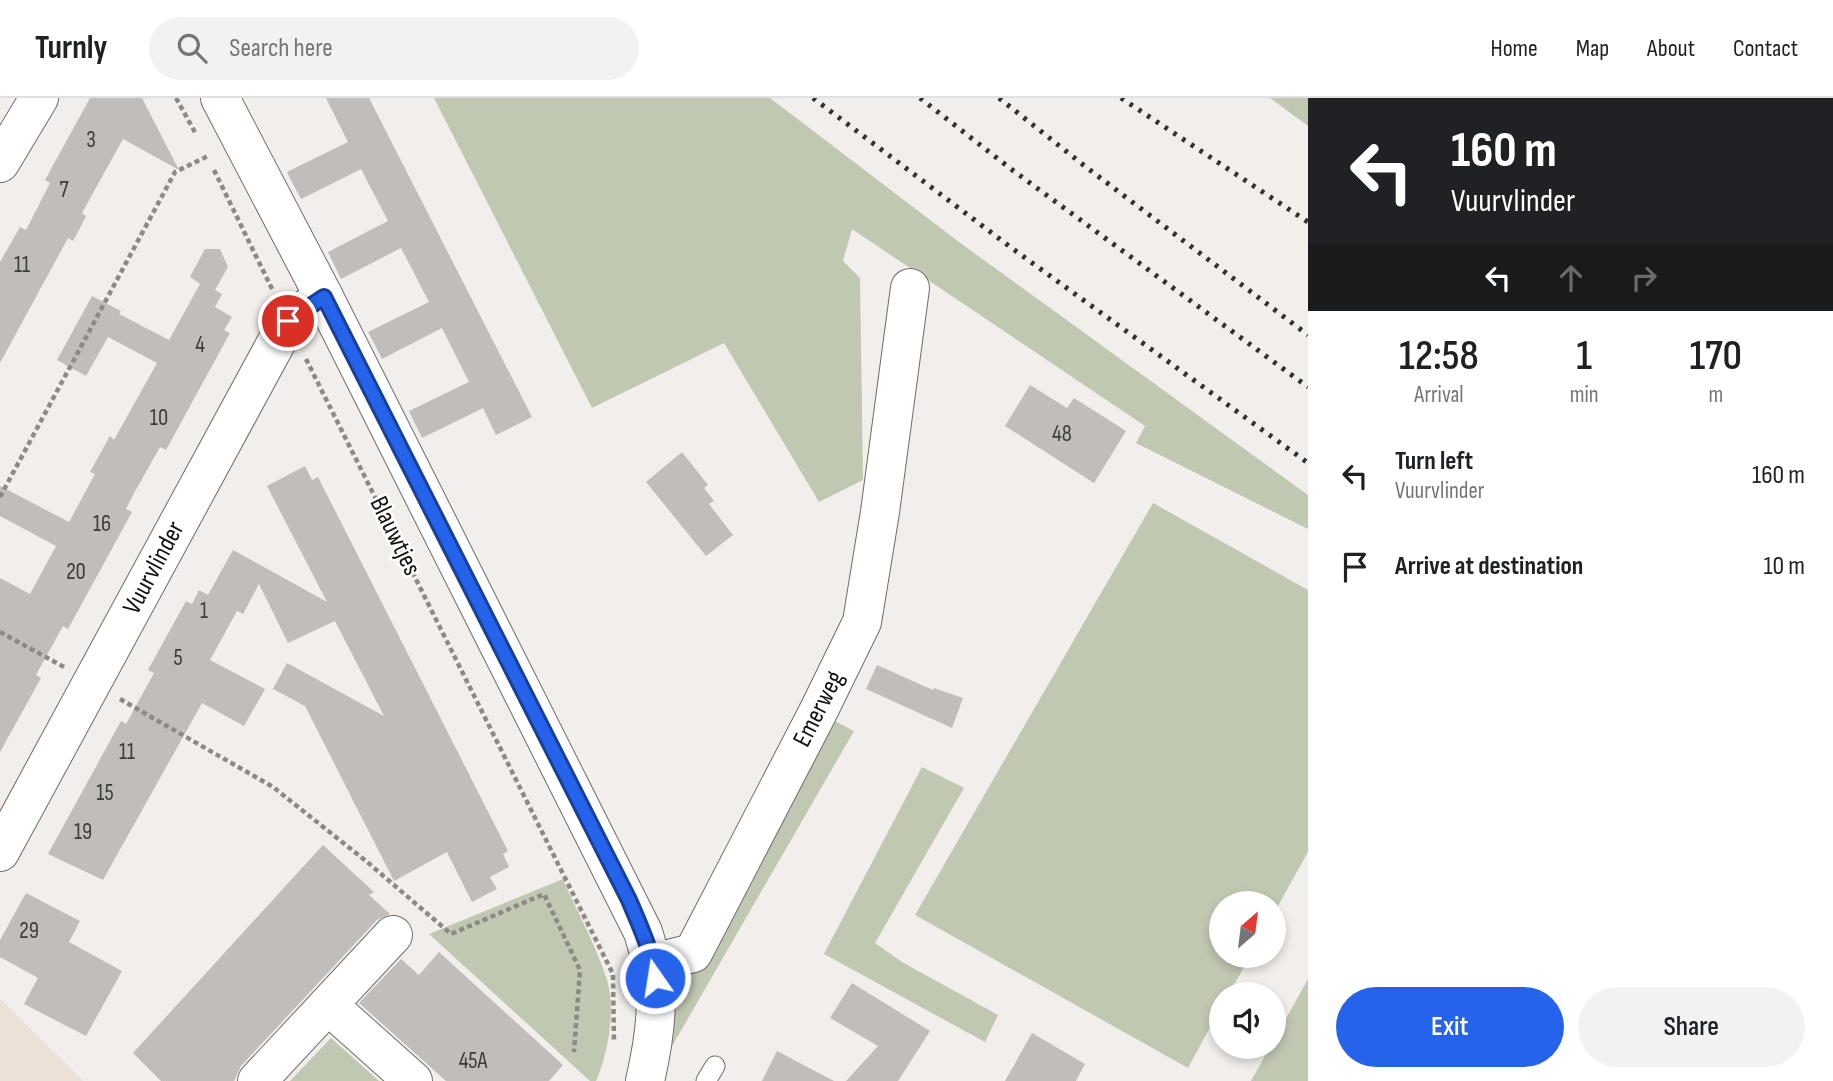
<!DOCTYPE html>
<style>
body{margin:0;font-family:"Sofia Sans Condensed",sans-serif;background:#f2f2f2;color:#202124;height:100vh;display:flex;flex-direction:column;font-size:26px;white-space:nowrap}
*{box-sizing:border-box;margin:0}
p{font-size:23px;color:#757577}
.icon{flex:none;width:38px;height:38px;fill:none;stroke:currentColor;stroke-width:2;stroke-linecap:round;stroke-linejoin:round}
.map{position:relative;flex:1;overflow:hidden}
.panel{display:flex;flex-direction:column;background:#fff;width:525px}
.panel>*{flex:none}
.banner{background:#202124;color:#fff;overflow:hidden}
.needle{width:46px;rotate:28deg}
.buttons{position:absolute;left:1209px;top:793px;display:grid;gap:14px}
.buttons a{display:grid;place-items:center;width:77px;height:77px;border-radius:50%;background:#fff;box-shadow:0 4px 10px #0003;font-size:35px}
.pin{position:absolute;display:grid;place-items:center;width:60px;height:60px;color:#fff;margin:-30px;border:4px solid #fff;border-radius:50%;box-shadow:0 2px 7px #0007}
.me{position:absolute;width:77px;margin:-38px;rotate:347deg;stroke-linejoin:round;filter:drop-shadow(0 0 5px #0008)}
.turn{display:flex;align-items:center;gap:24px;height:147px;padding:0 28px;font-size:32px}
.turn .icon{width:91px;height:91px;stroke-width:2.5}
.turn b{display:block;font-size:49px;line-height:60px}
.lanes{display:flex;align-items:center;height:66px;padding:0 28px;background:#0003;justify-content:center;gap:35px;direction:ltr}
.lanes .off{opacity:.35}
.eta{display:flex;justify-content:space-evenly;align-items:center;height:119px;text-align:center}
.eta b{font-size:42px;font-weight:600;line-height:49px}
.button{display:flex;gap:14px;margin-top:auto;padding:14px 28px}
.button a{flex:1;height:80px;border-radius:42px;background:#2563eb;color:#fff;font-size:28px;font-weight:600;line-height:80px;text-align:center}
.button a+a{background:#f2f2f2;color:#202124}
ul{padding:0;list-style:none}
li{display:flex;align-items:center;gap:21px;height:91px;padding:0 28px}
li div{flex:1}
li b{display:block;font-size:26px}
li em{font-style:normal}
header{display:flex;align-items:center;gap:42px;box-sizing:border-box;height:98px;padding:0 35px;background:#fff;border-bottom:2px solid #e0e0e0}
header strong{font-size:33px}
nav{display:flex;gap:38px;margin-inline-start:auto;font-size:24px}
.search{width:490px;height:63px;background:#f2f2f2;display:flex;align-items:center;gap:18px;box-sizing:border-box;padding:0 24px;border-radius:38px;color:#757577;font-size:26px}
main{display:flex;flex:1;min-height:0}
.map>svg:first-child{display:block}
.built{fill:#ebe1d8}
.green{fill:#c0c8b2}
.building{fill:#c0bdba}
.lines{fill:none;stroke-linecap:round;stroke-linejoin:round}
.service-casing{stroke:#6f6c69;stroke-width:21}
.minor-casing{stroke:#6f6c69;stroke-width:40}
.tertiary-casing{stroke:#6f6c69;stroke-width:40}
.path{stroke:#8c8987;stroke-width:4.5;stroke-dasharray:5 3.5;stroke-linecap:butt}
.service{stroke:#fff;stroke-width:19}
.minor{stroke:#fff;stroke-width:38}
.tertiary{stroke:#fff;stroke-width:38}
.rail{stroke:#333231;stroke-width:5;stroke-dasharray:3.5 7;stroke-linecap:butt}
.route-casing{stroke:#184099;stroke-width:18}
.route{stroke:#2563eb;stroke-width:12}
.labels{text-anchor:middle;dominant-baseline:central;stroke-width:5;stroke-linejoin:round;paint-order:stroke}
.number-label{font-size:23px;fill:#3e3c3a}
.street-label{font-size:26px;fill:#121110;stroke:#fff}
</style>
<header>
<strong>Turnly</strong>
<div class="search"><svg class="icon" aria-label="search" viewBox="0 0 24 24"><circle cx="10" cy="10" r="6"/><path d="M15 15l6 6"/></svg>Search here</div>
<nav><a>Home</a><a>Map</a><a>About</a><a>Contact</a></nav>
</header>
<main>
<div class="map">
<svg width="1308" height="983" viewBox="0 0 1308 983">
<rect width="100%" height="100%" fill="#f2eeeb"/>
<!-- built -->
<path class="built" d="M 0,901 L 83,983 L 0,983 Z"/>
<!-- green -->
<g class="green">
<path d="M 434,0 L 770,0 L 959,144 L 1308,397 L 1308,431 L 1136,345 L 1145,328 L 852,131 L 843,163 L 860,180 L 863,382 L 819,404 L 724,245 L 592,310 Z"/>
<path d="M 1270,0 L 1308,0 L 1308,28 Z"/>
<path d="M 1153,405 L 1308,492 L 1308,754 L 1274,815 L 1274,805 L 1222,805 L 1222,858 L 1250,858 L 1229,896 L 1222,896 L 1221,909 L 1188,970 L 915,817 Z"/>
<path d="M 829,620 L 854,633 L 664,962 L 667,913 L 733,801 Z"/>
<path d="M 922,669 L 964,690 L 875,845 L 902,864 L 998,917 L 985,944 L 824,856 Z"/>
<path d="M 563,781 C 577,814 596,847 607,882 C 616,910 608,957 596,983 L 590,983 L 429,836 Z"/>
<path d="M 1308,881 L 1308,983 L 1251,983 L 1270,949 L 1274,948 L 1274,942 Z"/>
<path d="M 331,940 L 379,983 L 290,983 Z"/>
</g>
<!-- building -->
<g class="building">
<path d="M 90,0 L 142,0 L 179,72 L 123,41 L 82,115 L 86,118 L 79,132 L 73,143 L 68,140 L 0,265 L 0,164 L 20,129 L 26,132 L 50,85 L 45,82 Z"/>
<path d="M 326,0 L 369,0 L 532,319 L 496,337 L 483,310 L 422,340 L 409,313 L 469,284 L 442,230 L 382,261 L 375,247 L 368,234 L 429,204 L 401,150 L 341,181 L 328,154 L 388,123 L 361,71 L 301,101 L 294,88 L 287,74 L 348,44 Z"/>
<path d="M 205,151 L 220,151 L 228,169 L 215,192 L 222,196 L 215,209 L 232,219 L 224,232 L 230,235 L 166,352 L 160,349 L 133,397 L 126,411 L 132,414 L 68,531 L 63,528 L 36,577 L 41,580 L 0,654 L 0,480 L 30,496 L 56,448 L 0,418 L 0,388 L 69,424 L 95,376 L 90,374 L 110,338 L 114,342 L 157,265 L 108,239 L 86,278 L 57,262 L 92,198 L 121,213 L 119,216 L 169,242 L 200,186 L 190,179 Z"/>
<path d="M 1030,287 L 1067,310 L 1074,300 L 1126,333 L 1094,385 L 1005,328 Z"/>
<path d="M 682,354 L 708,387 L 704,390 L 714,403 L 709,406 L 733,437 L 706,458 L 646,384 Z"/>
<path d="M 305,368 L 312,382 L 318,379 L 508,753 L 503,756 L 509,769 L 490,779 L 497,791 L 472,804 L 447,754 L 394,783 L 305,608 L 273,591 L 287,565 L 384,618 L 335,523 L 288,545 L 259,486 L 243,516 L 237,513 L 210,562 L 265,591 L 244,628 L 202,605 L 103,782 L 48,756 L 121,623 L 126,626 L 154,575 L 148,572 L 186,503 L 192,506 L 199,492 L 208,497 L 233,452 L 327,504 L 267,388 Z"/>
<path d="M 877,567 L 933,592 L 934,590 L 963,600 L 952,630 L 866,591 Z"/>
<path d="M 323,747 L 374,794 L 369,797 L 390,816 L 377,822 L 241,968 L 234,983 L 161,983 L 133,955 Z"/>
<path d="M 26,795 L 80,823 L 69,844 L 122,873 L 86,938 L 24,906 L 38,880 L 0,859 L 0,842 Z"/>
<path d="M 439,854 L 563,967 L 549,983 L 446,983 L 359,905 L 401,861 L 419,877 Z"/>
<path d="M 852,885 L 930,933 L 898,983 L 846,983 L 878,948 L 830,920 Z"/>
<path d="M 1032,935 L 1085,966 L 1076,983 L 1005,983 Z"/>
<path d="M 777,953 L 834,983 L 762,983 Z"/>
</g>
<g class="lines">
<defs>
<path id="service" d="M 706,983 L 715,968"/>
<g id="minor">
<path d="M 0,65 L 39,0"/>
<path d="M 0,754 L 288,223 L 324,199"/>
<path d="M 653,865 L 693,855 L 818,614 L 862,524 L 880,414 L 910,190"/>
<path d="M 328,907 L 413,983"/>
<path d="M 257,983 L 393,837"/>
</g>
<path id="tertiary" d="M 220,0 L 324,199 L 643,834 C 661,890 658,926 645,983"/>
</defs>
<!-- service casing -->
<use href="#service" class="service-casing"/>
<!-- minor casing -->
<use href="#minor" class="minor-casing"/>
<!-- tertiary casing -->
<use href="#tertiary" class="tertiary-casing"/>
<!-- path -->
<g class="path">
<path d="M 176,0 L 196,36"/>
<path d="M 214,72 L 273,193"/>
<path d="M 306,261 L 613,876"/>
<path d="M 0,399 L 175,74 L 208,58"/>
<path d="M 0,534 L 64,569"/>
<path d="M 120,601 L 273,689 L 366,763 L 451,836 L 544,796 L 580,872 L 574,954"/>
<path d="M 613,877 L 614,945"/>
</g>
<!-- service -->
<use href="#service" class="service"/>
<!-- minor -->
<use href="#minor" class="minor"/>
<!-- tertiary -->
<use href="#tertiary" class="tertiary"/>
<!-- rail -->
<g class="rail">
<path d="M 813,0 L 1013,151 L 1308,365"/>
<path d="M 920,0 L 1011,71 L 1308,289"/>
<path d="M 999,0 L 1086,69 L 1308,237"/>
<path d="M 1121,0 L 1308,124"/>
</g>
</g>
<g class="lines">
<defs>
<path id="route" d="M 288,223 L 324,199 L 629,802 C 640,828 652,853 655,880"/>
</defs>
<!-- route casing -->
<use href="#route" class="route-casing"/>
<!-- route -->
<use href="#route" class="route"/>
</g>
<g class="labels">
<!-- number labels -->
<g class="number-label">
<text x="91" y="42">3</text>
<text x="64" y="92">7</text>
<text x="22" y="167">11</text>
<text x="200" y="247">4</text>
<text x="159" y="320">10</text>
<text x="1062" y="336">48</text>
<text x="102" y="426">16</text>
<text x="76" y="474">20</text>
<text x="204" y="513">1</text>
<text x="178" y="560">5</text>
<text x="127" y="654">11</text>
<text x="105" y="695">15</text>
<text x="83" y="734">19</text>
<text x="29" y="833">29</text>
<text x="473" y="963">45A</text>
</g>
<!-- street labels -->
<g class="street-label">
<text transform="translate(395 438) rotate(64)">Blauwtjes</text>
<text transform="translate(154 470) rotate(-62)">Vuurvlinder</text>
<text transform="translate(819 611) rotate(-63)">Emerweg</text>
</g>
</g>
</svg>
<div class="buttons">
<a><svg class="needle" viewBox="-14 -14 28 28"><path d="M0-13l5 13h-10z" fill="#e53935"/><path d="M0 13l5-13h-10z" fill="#757577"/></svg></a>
<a><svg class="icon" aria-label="sound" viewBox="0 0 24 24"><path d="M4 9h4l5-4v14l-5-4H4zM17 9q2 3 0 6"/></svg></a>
</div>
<div class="pin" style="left:288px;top:223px;background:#d93025"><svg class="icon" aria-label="arrive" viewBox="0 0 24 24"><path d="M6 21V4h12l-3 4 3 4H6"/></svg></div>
<svg class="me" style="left:655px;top:880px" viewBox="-20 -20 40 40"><circle r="17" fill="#2563eb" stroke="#fff" stroke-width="3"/><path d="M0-11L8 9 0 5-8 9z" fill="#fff"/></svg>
</div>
<section class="panel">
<div class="banner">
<div class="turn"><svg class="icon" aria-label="left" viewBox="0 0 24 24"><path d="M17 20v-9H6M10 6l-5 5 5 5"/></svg><div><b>160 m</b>Vuurvlinder</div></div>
<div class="lanes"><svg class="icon" aria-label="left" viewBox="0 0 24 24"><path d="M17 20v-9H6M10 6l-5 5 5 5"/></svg><svg class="icon off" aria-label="ahead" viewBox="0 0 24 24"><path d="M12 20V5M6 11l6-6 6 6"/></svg><svg class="icon off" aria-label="right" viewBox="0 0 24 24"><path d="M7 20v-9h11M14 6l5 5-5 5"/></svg></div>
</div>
<div class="eta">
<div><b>12:58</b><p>Arrival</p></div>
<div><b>1</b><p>min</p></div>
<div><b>170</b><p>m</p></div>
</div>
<ul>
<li><svg class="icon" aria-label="left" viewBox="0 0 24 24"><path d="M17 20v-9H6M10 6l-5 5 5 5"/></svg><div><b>Turn left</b><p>Vuurvlinder</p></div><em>160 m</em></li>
<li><svg class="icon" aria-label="arrive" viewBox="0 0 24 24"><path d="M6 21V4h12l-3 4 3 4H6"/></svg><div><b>Arrive at destination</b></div><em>10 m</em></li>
</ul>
<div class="button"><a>Exit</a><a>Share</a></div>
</section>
</main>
